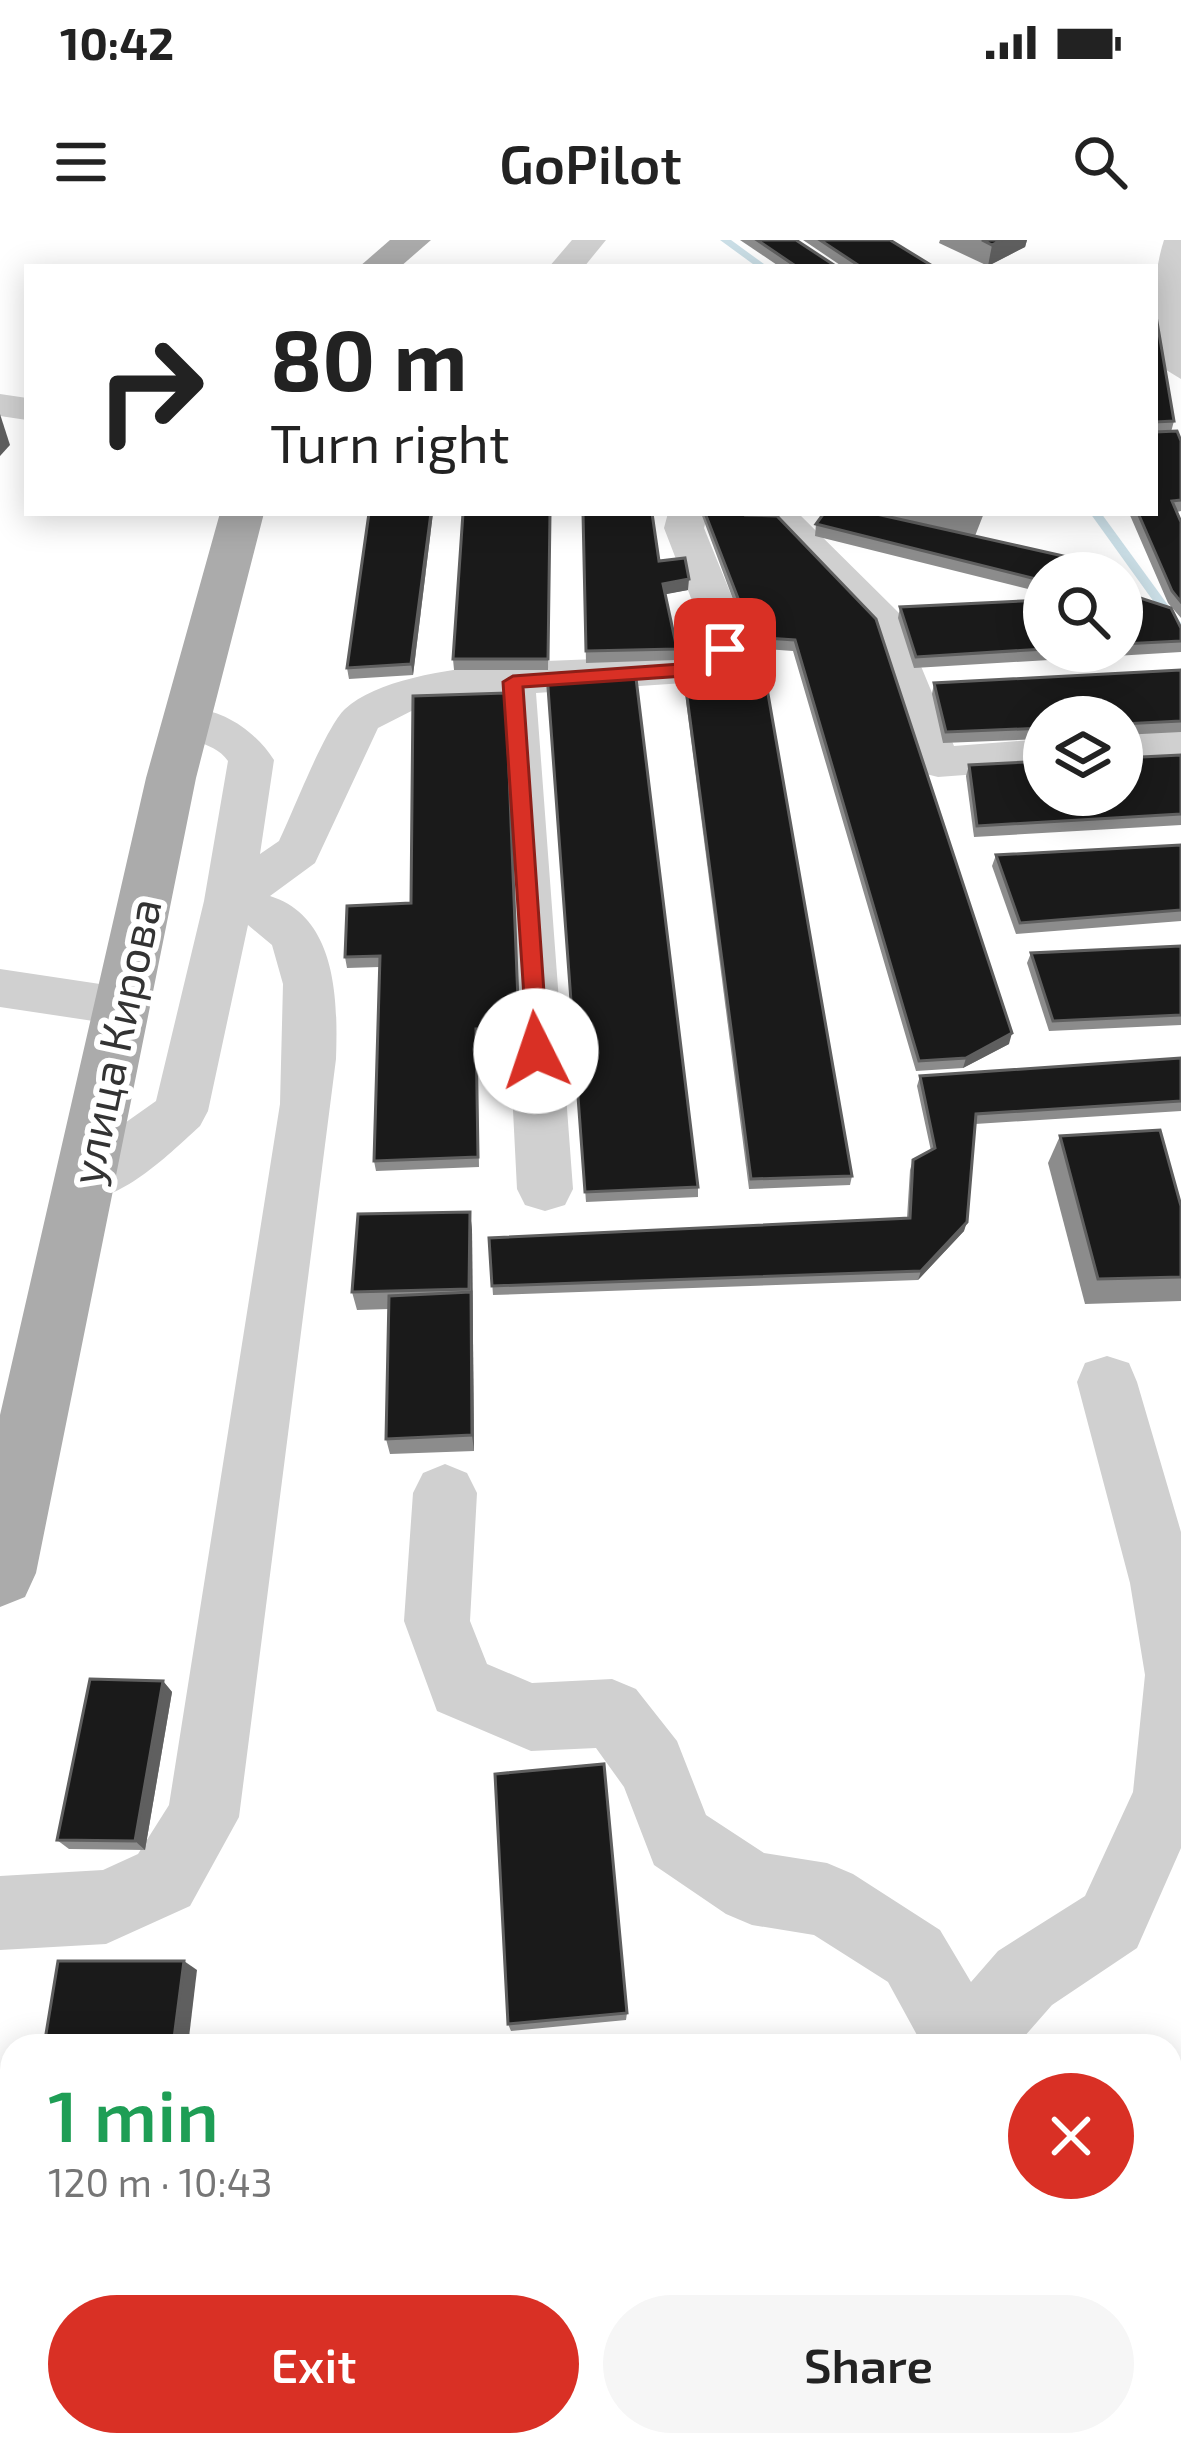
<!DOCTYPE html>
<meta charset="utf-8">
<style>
body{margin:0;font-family:"Exo 2",sans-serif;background:#f6f6f6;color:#222;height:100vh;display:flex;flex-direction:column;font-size:45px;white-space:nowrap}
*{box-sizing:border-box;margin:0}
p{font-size:39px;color:#767676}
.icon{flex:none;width:66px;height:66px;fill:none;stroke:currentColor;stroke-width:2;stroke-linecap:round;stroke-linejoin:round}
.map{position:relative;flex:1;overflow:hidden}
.side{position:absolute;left:0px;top:1794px;width:1182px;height:423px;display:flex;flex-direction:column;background:#fff;border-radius:36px 36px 0 0;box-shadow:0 6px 30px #0003}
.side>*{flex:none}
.banner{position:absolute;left:24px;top:24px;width:1134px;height:252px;border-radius:0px;box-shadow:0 6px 30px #0003;background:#fff;color:#222;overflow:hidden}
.buttons{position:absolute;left:1023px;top:312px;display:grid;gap:24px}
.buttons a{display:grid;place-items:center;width:120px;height:120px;border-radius:50%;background:#fff;box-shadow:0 6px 30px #0003;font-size:60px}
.pin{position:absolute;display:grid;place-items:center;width:102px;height:102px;color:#fff;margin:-51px;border-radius:24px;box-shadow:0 6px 18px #0006}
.me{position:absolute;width:132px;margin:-66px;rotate:356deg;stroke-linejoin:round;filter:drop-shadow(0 0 9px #0008)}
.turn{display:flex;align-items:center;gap:42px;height:252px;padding:0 48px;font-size:54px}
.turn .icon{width:156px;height:156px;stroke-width:2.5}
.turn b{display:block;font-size:84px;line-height:102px}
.round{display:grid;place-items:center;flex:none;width:126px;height:126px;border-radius:63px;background:#f6f6f6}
.headline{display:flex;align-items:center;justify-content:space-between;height:204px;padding:0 48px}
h1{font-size:72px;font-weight:600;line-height:90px;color:#1e9e55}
.primary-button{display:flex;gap:24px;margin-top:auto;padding:24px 48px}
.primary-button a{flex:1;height:138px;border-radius:72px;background:#d93025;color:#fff;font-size:48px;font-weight:600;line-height:138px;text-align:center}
.primary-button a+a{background:#f6f6f6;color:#222}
.status{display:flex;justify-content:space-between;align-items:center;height:84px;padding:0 60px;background:#fff;direction:ltr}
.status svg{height:33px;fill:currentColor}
header{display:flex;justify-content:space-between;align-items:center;height:156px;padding:0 48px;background:#fff;font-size:54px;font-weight:600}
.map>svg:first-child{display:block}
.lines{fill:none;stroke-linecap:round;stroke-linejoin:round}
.stream{fill:#cbdfe7;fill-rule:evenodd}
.minor{fill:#d0d0d0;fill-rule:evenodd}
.major{fill:#ababab;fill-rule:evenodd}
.wall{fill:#8c8c8c}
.shaded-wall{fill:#5f5f5f}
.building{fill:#1a1a1a;stroke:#5f5f5f;stroke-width:3}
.route{fill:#d93025;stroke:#8d1f18;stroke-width:3}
.labels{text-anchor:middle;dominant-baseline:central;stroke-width:12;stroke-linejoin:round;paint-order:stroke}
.street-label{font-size:45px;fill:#333;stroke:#fff}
</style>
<div class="status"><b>10:42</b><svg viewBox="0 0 49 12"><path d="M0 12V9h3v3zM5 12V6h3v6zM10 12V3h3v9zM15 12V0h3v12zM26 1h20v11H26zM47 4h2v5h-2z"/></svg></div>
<header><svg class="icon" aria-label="menu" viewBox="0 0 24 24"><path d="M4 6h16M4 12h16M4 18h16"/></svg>GoPilot<svg class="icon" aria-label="search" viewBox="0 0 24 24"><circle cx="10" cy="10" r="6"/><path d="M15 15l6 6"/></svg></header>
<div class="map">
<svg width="1181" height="2216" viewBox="0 0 1181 2216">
<rect width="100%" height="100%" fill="#fff"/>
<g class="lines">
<!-- stream -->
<g class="stream">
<path d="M 720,0 L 731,0 L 768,27 L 757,27 Z"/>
<path d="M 1090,273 L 1101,273 L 1181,383 L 1181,395 L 1177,394 Z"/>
</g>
<!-- minor -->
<g class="minor">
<path d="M 572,0 L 606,0 L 584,27 L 549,27 Z"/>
<path d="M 1164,0 L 1181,0 L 1181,139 L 1163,128 C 1155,84 1150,43 1164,0 Z"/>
<path d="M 0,154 L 27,158 L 27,180 L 0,176 Z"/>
<path d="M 668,273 L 708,273 L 704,288 L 743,384 L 746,408 C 735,425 719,437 699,442 L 536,453 L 573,949 L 565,965 L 545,971 L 525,965 L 517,949 L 492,456 L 435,459 L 378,488 L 315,623 L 270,656 C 337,677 338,760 336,819 L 239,1577 L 190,1666 L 106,1704 L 0,1710 L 0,1636 L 103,1630 L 138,1614 L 169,1565 L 280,864 L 283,744 L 272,705 L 248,685 L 208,871 L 200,886 C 167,916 111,973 64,958 L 56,942 L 64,926 L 156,861 L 204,661 L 228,521 C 212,498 179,504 164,481 L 170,471 C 211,460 253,487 274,520 L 260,614 L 279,601 C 293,572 325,488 345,469 C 405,414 605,421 688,416 L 703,404 L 701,384 L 664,288 Z"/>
<path d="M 755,273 L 798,273 L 899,373 L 954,506 L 1044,499 L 1044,529 L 938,537 L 922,533 L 859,378 Z"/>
<path d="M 1181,488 L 1181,518 L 1122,523 L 1122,493 Z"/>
<path d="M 0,729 L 120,747 L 138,753 L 146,766 L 138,779 L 120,785 L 0,767 Z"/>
<path d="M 1107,1116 L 1129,1123 L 1137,1142 L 1181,1292 L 1181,1608 L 1137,1708 L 1052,1765 L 1016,1806 L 923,1806 L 888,1742 L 814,1695 L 752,1685 L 726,1674 L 654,1625 L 624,1547 L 596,1508 L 531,1511 L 437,1471 L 404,1381 L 413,1253 L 423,1233 L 445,1224 L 467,1233 L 477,1253 L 470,1381 L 487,1424 L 532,1443 L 612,1439 L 636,1449 L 677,1501 L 706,1575 L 764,1613 L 827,1623 L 853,1634 L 940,1690 L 971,1742 L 998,1711 L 1085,1656 L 1133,1552 L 1145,1435 L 1130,1343 L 1077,1142 L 1085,1123 Z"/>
<path d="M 999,2205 L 1085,2205 L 1088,2216 L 1000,2216 Z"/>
</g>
<!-- major -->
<g class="major">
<path d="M 390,0 L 431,0 L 400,27 L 359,27 Z"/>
<path d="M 220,273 L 264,273 L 196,538 L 36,1333 L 25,1357 L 0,1367 L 0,1175 L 146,538 Z"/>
</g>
</g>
<!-- wall -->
<g class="wall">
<path d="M 740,0 L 796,0 L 837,27 L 780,27 Z"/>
<path d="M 803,0 L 890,0 L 934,27 L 843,27 Z"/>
<path d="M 940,0 L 1027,0 L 1025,7 L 988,26 L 939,3 Z"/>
<path d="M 1155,70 L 1174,181 L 1171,192 L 1181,201 L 1181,271 L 1177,272 L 1181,282 L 1181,378 L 1168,363 L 1129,273 L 1155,273 Z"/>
<path d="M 433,273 L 413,435 L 349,439 L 347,428 Z"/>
<path d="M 550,273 L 548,430 L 454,430 L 453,419 Z"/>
<path d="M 583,273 L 659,321 L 688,350 L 665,354 L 677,409 L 676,420 L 586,423 Z"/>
<path d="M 701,273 L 743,273 L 1009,804 L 963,828 L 916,831 L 793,411 L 751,408 Z"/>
<path d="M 824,273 L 984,273 L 975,296 L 1090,322 L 1086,333 L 1044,333 L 1044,353 L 815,296 L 816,284 Z"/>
<path d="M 1122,357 L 1181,388 L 1181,412 L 914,428 L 898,378 L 900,367 L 1044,360 L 1044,411 L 1122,411 Z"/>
<path d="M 1181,430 L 1181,492 L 1122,495 L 1122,477 L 1044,477 L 1044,499 L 943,503 L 932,454 L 934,443 Z"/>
<path d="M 547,434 L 698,947 L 698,957 L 586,962 Z"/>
<path d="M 684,434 L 852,936 L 850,945 L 749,949 L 684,445 Z"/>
<path d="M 506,453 L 520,797 L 477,799 L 479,927 L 376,931 L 374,921 L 379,727 L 347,728 L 345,717 L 411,663 Z"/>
<path d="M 1181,515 L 1181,585 L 974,597 L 966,536 L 969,525 Z"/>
<path d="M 1181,605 L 1181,681 L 1016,694 L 992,626 L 996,615 Z"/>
<path d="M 1181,706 L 1181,785 L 1049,791 L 1027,723 L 1031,713 Z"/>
<path d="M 1181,818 L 1181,871 L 975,884 L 964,991 L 918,1040 L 493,1055 L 489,998 L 907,978 L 910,930 L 913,920 L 931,911 L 917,846 L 920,836 Z"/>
<path d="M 1060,896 L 1181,966 L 1181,1061 L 1085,1064 L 1048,923 Z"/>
<path d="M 470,972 L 472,990 L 474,1211 L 390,1214 L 386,1199 L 389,1069 L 357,1070 L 352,1052 Z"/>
<path d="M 163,1441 L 172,1452 L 145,1610 L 69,1609 L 57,1600 Z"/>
<path d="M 627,1773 L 626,1780 L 511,1791 L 508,1784 Z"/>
</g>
<!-- shaded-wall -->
<g class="shaded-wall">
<path d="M 1002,0 L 1027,0 L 1025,7 L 988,26 L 992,5 Z"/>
<path d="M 0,174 L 10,205 L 0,216 Z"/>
<path d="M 431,273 L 433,273 L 413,435 L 411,424 Z"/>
<path d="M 689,339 L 688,350 L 662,355 L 663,344 Z"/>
<path d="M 1012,793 L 1009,804 L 963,828 L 966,818 Z"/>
<path d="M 470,972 L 472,990 L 474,1211 L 472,1195 Z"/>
<path d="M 967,982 L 964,991 L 918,1040 L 921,1031 Z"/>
<path d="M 163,1441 L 172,1452 L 145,1610 L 135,1601 Z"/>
<path d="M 184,1721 L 197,1730 L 188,1806 L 173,1806 Z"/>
<path d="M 139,2205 L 150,2205 L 149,2216 L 137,2216 Z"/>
</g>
<!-- building -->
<g class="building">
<path d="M 757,0 L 796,0 L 837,27 L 797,27 Z"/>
<path d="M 820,0 L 890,0 L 934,27 L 861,27 Z"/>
<path d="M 982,0 L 1002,0 L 992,5 Z"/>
<path d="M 1155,70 L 1174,181 L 1155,182 Z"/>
<path d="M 1177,191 L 1181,201 L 1181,260 L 1172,261 L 1181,282 L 1181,362 L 1172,351 L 1138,273 L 1155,273 L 1155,192 Z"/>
<path d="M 369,273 L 431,273 L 411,424 L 347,428 Z"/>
<path d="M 463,273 L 550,273 L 548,419 L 453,419 Z"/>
<path d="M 583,273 L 652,273 L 659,321 L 685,318 L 689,339 L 663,344 L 677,409 L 586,411 Z"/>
<path d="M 705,273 L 743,273 L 745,275 L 777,276 L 876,379 L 1012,793 L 966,818 L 919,821 L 795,400 L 753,397 Z"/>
<path d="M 824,273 L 872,273 L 1090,322 L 1084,333 L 1044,333 L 1044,341 L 816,284 Z"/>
<path d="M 1134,356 L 1171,368 L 1181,388 L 1181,401 L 1122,404 L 1122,357 Z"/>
<path d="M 1044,360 L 1044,409 L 916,417 L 900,367 Z"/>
<path d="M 635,430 L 698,947 L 585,952 L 547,434 Z"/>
<path d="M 1181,430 L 1181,481 L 1122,484 L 1122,477 L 1044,477 L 1044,488 L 946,492 L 934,443 Z"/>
<path d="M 764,431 L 852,936 L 751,939 L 684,434 Z"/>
<path d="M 506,453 L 519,787 L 476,789 L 478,917 L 374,921 L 380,716 L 345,717 L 347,666 L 411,663 L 413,456 Z"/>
<path d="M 1181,515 L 1181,574 L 977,586 L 969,525 L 1044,521 L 1044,555 L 1122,555 L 1122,518 Z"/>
<path d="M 1181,605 L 1181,670 L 1020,683 L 996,615 Z"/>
<path d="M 1181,706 L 1181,775 L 1053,781 L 1031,713 Z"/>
<path d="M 1181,818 L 1181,861 L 976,874 L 967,982 L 921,1031 L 492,1046 L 489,998 L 910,978 L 913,920 L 935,908 L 920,836 Z"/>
<path d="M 1160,890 L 1181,966 L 1181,1037 L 1098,1039 L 1060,896 Z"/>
<path d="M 470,972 L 469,1049 L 352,1052 L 358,974 Z"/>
<path d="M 471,1052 L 472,1195 L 386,1199 L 389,1056 Z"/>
<path d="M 90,1439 L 163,1441 L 135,1601 L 57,1600 Z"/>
<path d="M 604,1524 L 627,1773 L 508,1784 L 495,1534 Z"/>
<path d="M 58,1721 L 184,1721 L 173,1806 L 44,1806 Z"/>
<path d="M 35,2205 L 139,2205 L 137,2216 L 34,2216 Z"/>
<path d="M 432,2205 L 997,2205 L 999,2216 L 432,2216 Z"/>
</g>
<!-- route -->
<path class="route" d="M 725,403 L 732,404 L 732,413 L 699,435 L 523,447 L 548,811 L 545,817 L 528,817 L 503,442 L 513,436 L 694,423 Z"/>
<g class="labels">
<!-- street labels -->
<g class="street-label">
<text transform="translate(114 801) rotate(-78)">улица Кирова</text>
</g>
</g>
</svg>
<div class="buttons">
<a><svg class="icon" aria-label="search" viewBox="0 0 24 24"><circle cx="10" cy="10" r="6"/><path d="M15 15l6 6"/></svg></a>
<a><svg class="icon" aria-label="layers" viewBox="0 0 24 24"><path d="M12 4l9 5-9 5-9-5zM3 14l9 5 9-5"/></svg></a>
</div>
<div class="pin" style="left:725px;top:409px;background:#d93025"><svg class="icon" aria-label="arrive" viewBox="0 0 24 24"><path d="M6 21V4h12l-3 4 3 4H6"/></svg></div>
<svg class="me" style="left:536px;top:811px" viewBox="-20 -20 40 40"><circle r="19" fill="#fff"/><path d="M0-13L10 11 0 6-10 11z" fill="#d93025"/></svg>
<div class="banner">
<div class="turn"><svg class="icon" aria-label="right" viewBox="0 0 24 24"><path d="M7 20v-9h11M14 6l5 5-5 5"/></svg><div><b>80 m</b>Turn right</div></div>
</div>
<section class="side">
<div class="headline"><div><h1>1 min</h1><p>120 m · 10:43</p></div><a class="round" style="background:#d93025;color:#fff"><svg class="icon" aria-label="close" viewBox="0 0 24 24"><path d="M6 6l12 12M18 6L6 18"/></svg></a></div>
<div class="primary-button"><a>Exit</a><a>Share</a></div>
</section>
</div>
